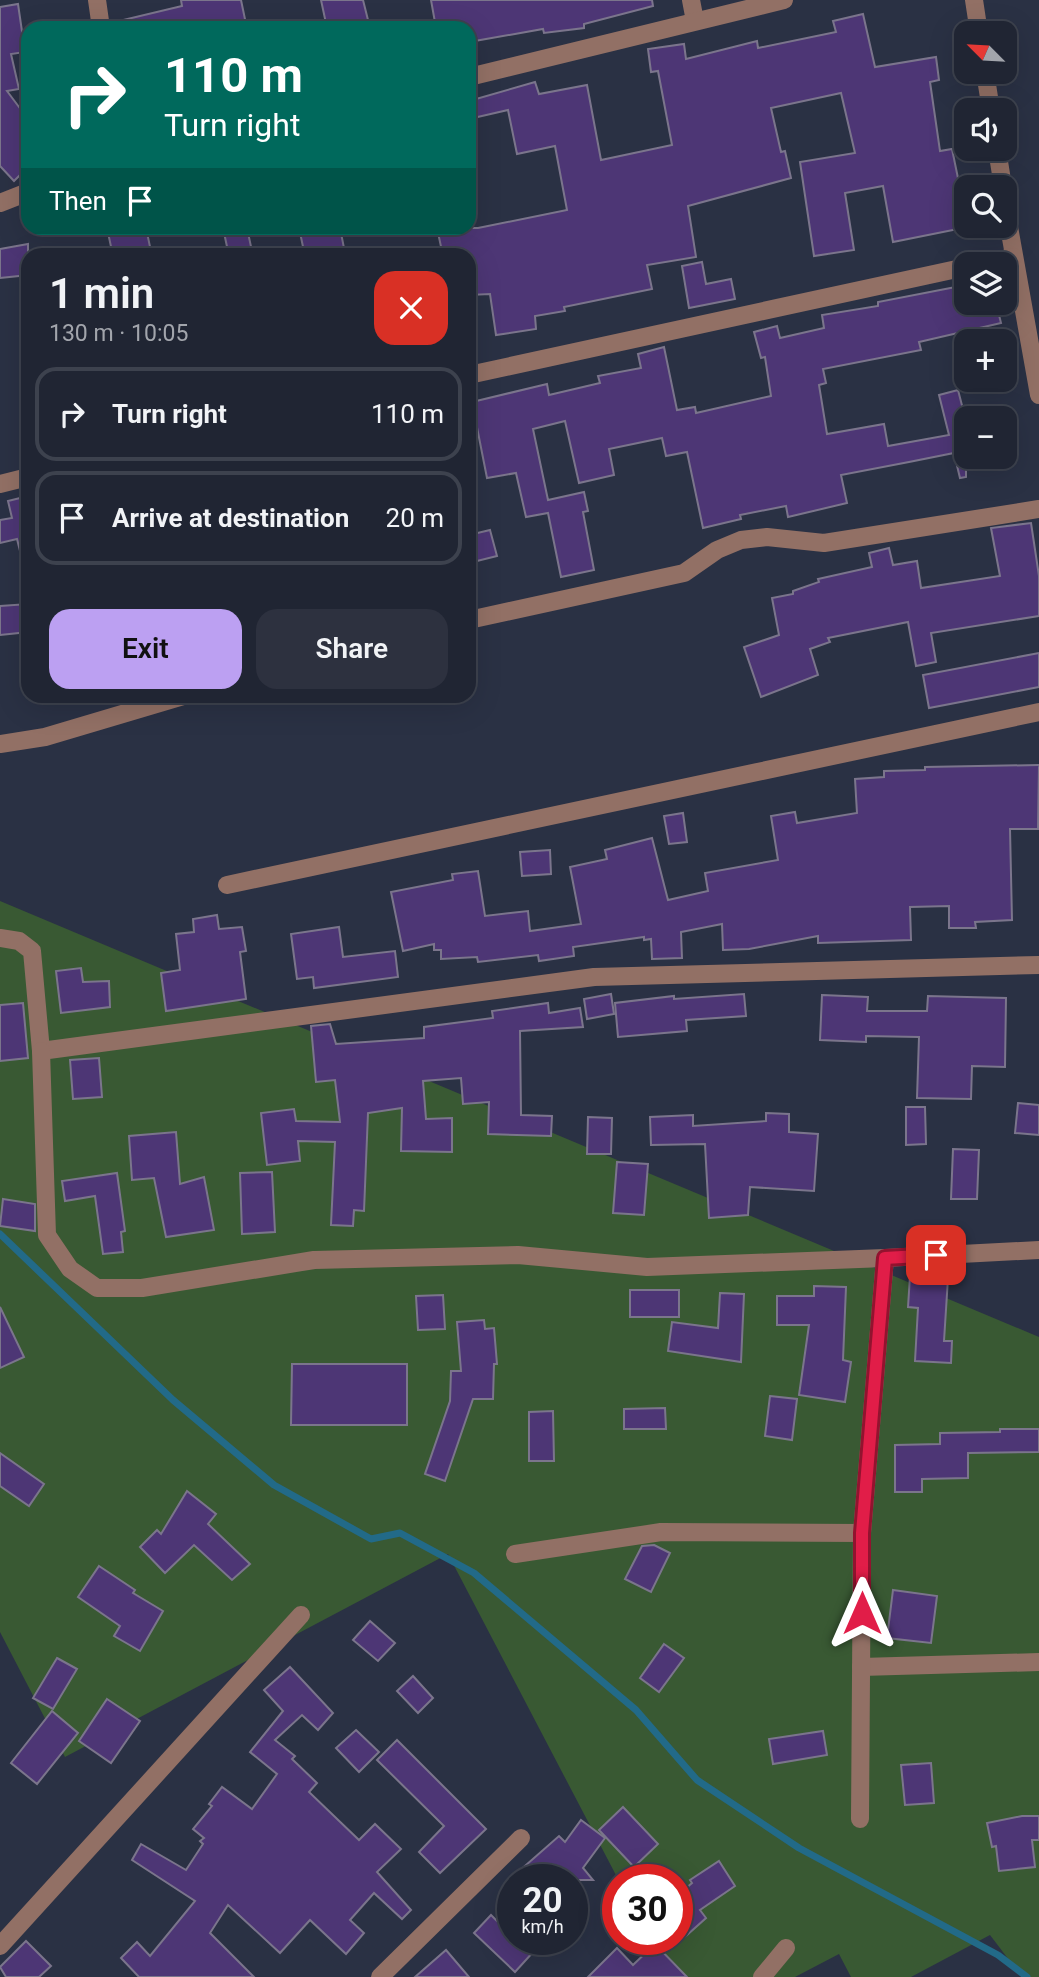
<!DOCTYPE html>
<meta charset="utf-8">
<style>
body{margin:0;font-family:Roboto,sans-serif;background:#2d313f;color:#f1f3f6;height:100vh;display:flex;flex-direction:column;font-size:26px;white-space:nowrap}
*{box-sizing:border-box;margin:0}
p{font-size:23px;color:#a2a5ac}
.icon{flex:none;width:38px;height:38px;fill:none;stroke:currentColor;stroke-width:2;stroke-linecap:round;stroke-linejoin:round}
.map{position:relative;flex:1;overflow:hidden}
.details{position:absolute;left:21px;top:248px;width:455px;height:455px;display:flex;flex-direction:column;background:#202533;border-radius:21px;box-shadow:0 7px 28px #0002,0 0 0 2px #3d424e}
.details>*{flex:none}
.guide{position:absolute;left:21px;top:21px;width:455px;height:214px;border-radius:21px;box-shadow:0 7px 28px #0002,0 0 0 2px #3d424e;background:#00695c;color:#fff;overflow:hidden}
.needle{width:46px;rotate:294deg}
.buttons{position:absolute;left:954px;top:21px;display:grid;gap:14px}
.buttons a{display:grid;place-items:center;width:63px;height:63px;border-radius:14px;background:#202533;box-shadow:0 7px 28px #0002,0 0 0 2px #3d424e;font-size:35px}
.speed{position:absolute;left:497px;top:1864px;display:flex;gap:14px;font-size:35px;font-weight:700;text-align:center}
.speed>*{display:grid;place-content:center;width:91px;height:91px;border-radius:50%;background:#202533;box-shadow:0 7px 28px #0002,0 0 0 2px #3d424e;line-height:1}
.speed small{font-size:18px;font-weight:400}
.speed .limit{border:10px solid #d22;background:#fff;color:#111}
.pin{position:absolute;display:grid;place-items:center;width:60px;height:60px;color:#fff;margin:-30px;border-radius:14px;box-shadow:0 4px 10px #0006}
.me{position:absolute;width:77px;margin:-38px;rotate:0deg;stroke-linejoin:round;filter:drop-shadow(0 0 5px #0008)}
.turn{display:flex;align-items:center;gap:24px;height:147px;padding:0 28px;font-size:32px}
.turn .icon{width:91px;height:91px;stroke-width:2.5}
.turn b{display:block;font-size:49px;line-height:60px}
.then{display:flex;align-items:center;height:66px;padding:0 28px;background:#0003;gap:14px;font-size:26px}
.round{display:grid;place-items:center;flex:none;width:74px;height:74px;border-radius:21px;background:#2d313f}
.overview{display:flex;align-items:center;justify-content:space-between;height:119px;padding:0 28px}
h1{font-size:42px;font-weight:600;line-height:52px}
.cta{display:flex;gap:14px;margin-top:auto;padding:14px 28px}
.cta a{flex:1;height:80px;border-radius:21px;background:#bca0f2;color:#111;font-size:28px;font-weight:600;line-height:80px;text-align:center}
.cta a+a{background:#2d313f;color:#f1f3f6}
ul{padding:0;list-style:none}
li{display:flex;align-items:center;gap:21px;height:94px;margin:0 14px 10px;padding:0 14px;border:4px solid #3d424e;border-radius:21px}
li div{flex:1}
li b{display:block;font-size:26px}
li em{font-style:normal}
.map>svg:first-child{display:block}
.green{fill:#395933}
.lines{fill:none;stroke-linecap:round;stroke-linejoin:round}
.stream{stroke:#226a88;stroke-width:7}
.building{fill:#4d3675;stroke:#7b758c;stroke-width:2}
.minor{stroke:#927065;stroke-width:18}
.route-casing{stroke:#92132f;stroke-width:18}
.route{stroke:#e11d48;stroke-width:12}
</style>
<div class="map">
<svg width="1039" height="1977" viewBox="0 0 1039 1977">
<rect width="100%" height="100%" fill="#2a3144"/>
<!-- green -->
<path class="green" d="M 0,901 L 1039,1337 L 1039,1977 L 1022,1977 L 990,1935 L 911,1977 L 851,1977 L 839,1954 L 795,1977 L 669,1977 L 649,1939 L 677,1939 L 677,1880 L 618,1879 L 448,1554 L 65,1757 L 0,1632 Z"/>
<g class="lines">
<!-- stream -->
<path class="stream" d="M 0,1234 L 173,1400 L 274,1485 L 371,1539 L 400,1533 L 474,1573 L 636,1710 L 697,1780 L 799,1848 L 998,1955 L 1027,1977"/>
</g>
<!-- building -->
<g class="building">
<path d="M 181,0 L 241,0 L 246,24 L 226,28 L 120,28 L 119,21 L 182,6 Z"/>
<path d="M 321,0 L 363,0 L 370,28 L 327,28 Z"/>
<path d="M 431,0 L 652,0 L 653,6 L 584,24 L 584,28 L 544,33 L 543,29 L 469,42 L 469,28 L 436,28 Z"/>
<path d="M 18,4 L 25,52 L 11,54 L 19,89 L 7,91 L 28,119 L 28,167 L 14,181 L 0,166 L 0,7 Z"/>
<path d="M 863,14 L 875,67 L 936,57 L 939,80 L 930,82 L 940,151 L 952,149 L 968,227 L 893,242 L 883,186 L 845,193 L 854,250 L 814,256 L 800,162 L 855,153 L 841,93 L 771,108 L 781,152 L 785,151 L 791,178 L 688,206 L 696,257 L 647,265 L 652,289 L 564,307 L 565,311 L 535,316 L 536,329 L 496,335 L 490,294 L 469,295 L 469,256 L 443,256 L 437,228 L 478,228 L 567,210 L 555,146 L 517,154 L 508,110 L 469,119 L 469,101 L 535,82 L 539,94 L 587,85 L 601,160 L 672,145 L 658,71 L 651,72 L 648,49 L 684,44 L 686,59 L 757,41 L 758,48 L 836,32 L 833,21 Z"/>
<path d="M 107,228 L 146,228 L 152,256 L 113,256 Z"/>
<path d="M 223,228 L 247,228 L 253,256 L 229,256 Z"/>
<path d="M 299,228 L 340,228 L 345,253 L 305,256 Z"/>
<path d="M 28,244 L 28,275 L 0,278 L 0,249 Z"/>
<path d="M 702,262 L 706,284 L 731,279 L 735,299 L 689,308 L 682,266 Z"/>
<path d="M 966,285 L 966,303 L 996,303 L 1001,323 L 919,342 L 921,350 L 823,369 L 826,383 L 819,385 L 827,434 L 884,424 L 888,446 L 949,435 L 939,395 L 958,390 L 966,421 L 966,477 L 960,478 L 954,453 L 909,462 L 841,475 L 847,503 L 788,517 L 786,506 L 740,515 L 741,519 L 703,528 L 687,452 L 666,456 L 662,438 L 609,449 L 614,475 L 579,483 L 565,421 L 533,429 L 548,500 L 584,492 L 588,511 L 583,512 L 594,570 L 561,577 L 548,513 L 526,517 L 516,473 L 487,478 L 472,402 L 547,384 L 549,395 L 600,383 L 598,376 L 641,368 L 638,354 L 664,347 L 677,410 L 695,407 L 696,413 L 771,396 L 765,357 L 761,358 L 754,332 L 777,326 L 780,338 L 824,328 L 822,315 L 878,306 L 878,302 Z"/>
<path d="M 28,496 L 28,554 L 21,555 L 17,539 L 0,543 L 0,520 L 12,518 L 8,501 Z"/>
<path d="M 1031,523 L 1039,576 L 1039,616 L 931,633 L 936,662 L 916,666 L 908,622 L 828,638 L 830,642 L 810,649 L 818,675 L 761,697 L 744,647 L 779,635 L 772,598 L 793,594 L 793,591 L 819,582 L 818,579 L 872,567 L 869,553 L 889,548 L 893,565 L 917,561 L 921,588 L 1000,576 L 991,528 Z"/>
<path d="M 490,530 L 497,556 L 469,563 L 469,535 Z"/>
<path d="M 28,604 L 28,632 L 0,635 L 0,606 Z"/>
<path d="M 1039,653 L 1039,687 L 929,708 L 923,675 Z"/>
<path d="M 1039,765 L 1038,829 L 1010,829 L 1012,920 L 975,922 L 976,928 L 949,928 L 949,906 L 910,907 L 911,940 L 818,943 L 818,936 L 749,949 L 723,950 L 722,924 L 681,932 L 682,958 L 652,959 L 651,939 L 644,940 L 644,937 L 573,947 L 574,956 L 539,961 L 538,955 L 478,962 L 477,957 L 441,959 L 441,950 L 434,950 L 434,944 L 403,951 L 391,892 L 453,880 L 452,874 L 478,871 L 485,916 L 528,911 L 530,931 L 581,924 L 570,867 L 607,859 L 605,850 L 652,838 L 668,900 L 708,891 L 705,873 L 778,860 L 771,816 L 795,812 L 797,823 L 857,813 L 855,779 L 884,777 L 884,771 L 925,770 L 925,767 Z"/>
<path d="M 683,813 L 687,842 L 669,844 L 664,816 Z"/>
<path d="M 550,850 L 551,874 L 522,876 L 520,852 Z"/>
<path d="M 217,915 L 219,929 L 242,927 L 246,951 L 240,952 L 246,999 L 166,1011 L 161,973 L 180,970 L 176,934 L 194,932 L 193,919 Z"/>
<path d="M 339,927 L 343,957 L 395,951 L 398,977 L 314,988 L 313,977 L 297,979 L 291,934 Z"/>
<path d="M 81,968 L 83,982 L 109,981 L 110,1007 L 61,1013 L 56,971 Z"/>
<path d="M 611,994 L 614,1014 L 587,1019 L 584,999 Z"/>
<path d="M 744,994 L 746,1016 L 686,1020 L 687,1031 L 618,1037 L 615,1003 L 674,996 L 674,999 Z"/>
<path d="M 822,995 L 868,997 L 867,1011 L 927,1011 L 928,996 L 1006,998 L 1005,1067 L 972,1066 L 971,1099 L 917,1098 L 919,1037 L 866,1036 L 866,1042 L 820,1040 Z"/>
<path d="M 23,1003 L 28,1058 L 0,1061 L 0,1005 Z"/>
<path d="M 548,1003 L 549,1013 L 580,1008 L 583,1027 L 520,1031 L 521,1115 L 552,1116 L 551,1136 L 488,1134 L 489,1102 L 463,1104 L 461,1078 L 423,1081 L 426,1119 L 452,1118 L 452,1152 L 401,1151 L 402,1108 L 368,1113 L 364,1211 L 354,1210 L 353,1226 L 331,1225 L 335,1142 L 298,1141 L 300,1161 L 267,1165 L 261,1113 L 294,1109 L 296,1121 L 340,1122 L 335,1080 L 316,1082 L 311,1026 L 330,1024 L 336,1044 L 424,1038 L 424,1027 L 493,1018 L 492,1011 Z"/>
<path d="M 99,1058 L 102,1097 L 73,1099 L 70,1060 Z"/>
<path d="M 1018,1103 L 1039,1105 L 1039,1135 L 1015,1133 Z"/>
<path d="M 906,1107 L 925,1107 L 926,1144 L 906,1145 Z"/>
<path d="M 766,1113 L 789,1114 L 789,1132 L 818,1134 L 814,1191 L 750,1187 L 748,1215 L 709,1218 L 705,1144 L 651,1145 L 650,1117 L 693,1115 L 693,1126 L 766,1121 Z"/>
<path d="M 588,1117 L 612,1118 L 611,1154 L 587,1154 Z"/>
<path d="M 176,1132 L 180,1184 L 204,1177 L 214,1230 L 166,1237 L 154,1178 L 132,1180 L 129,1136 Z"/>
<path d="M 953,1149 L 979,1150 L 977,1199 L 951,1199 Z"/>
<path d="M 617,1162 L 648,1164 L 644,1215 L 613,1213 Z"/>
<path d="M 272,1172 L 275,1232 L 242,1234 L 240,1173 Z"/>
<path d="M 117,1173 L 125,1231 L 121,1232 L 123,1252 L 103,1254 L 95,1196 L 65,1201 L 62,1181 Z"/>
<path d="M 3,1199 L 35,1204 L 35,1231 L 0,1226 Z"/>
<path d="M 910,1276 L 948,1278 L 944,1341 L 952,1341 L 951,1363 L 915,1361 L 918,1308 L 908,1307 Z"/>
<path d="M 814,1286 L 846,1287 L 843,1360 L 851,1362 L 845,1402 L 799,1395 L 809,1325 L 777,1325 L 777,1296 L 814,1296 Z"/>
<rect x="630" y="1290" width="49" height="27"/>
<path d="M 720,1293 L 744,1294 L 741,1362 L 668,1351 L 672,1322 L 718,1328 Z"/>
<path d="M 443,1295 L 445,1329 L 418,1330 L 416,1296 Z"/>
<path d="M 0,1307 L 24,1357 L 0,1368 Z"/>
<path d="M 484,1320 L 485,1329 L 494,1328 L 497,1364 L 494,1364 L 493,1399 L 473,1399 L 445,1481 L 425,1474 L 450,1401 L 451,1371 L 461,1371 L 457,1322 Z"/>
<path d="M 292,1364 L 407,1364 L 407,1425 L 291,1425 Z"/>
<path d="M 770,1396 L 797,1399 L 792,1440 L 765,1436 Z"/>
<path d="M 665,1408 L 666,1429 L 624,1429 L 624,1409 Z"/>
<path d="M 553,1411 L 554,1461 L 529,1461 L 529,1412 Z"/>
<path d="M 1000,1429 L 1039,1429 L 1039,1452 L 968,1453 L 968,1478 L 922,1479 L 922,1492 L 895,1492 L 895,1445 L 940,1444 L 940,1433 L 1000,1432 Z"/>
<path d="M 0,1453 L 44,1484 L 29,1506 L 0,1486 Z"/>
<path d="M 187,1491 L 216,1514 L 208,1524 L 250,1564 L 232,1580 L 194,1545 L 165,1573 L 140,1547 L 157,1530 L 161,1534 Z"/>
<path d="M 654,1545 L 670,1553 L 651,1592 L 625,1579 L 642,1546 Z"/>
<path d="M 99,1566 L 135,1590 L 133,1593 L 163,1611 L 140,1651 L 114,1636 L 120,1626 L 78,1597 Z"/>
<path d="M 893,1590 L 937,1596 L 931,1643 L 887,1638 Z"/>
<path d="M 370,1621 L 395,1643 L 378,1661 L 353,1640 Z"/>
<path d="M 664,1644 L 684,1658 L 659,1692 L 640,1678 Z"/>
<path d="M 57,1658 L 77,1669 L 53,1709 L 33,1698 Z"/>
<path d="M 290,1667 L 333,1713 L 318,1730 L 302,1715 L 275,1740 L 295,1756 L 292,1759 L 317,1783 L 309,1792 L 359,1840 L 375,1824 L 401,1849 L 377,1872 L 411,1910 L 402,1919 L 374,1893 L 350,1920 L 364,1933 L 346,1954 L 310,1920 L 280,1953 L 228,1905 L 210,1933 L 254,1977 L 139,1977 L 121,1958 L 137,1942 L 150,1956 L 195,1901 L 132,1860 L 141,1844 L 186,1870 L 203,1844 L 200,1841 L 204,1838 L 193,1829 L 212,1806 L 209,1804 L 222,1787 L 252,1809 L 277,1774 L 250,1752 L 283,1711 L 264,1690 Z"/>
<path d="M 413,1676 L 433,1698 L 418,1713 L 397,1691 Z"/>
<path d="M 107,1699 L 140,1721 L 111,1763 L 79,1741 Z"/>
<path d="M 52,1711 L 78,1733 L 37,1784 L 11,1763 Z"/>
<path d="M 356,1730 L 379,1752 L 359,1772 L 336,1748 Z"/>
<path d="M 823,1731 L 827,1755 L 773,1764 L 769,1739 Z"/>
<path d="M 397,1740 L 486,1829 L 440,1873 L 419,1852 L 444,1826 L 377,1760 Z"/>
<path d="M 931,1763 L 934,1803 L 905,1805 L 901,1765 Z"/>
<path d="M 623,1807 L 658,1844 L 634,1867 L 599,1830 Z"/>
<path d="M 1022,1816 L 1039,1816 L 1039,1840 L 1032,1840 L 1035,1867 L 999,1871 L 996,1846 L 992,1847 L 987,1823 Z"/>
<path d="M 581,1820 L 605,1838 L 583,1868 L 593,1880 L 552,1880 L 545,1872 L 536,1880 L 509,1880 L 559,1836 L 565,1842 Z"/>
<path d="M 719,1861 L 735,1886 L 700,1910 L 706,1918 L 677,1944 L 677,1896 L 692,1883 L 690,1880 Z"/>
<path d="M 513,1909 L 513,1939 L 545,1939 L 515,1972 L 474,1933 L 491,1915 L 499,1923 Z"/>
<path d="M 26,1941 L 51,1966 L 39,1977 L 6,1977 L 0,1967 Z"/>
<path d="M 655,1944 L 687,1977 L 588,1977 L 617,1948 L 633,1965 Z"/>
<path d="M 446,1950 L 469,1977 L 415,1977 Z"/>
</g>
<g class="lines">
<!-- minor -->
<g class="minor">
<path d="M 97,0 L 101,28"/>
<path d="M 691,0 L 695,21"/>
<path d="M 974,0 L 979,33"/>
<path d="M 985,72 L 991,110"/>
<path d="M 469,77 L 784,0"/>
<path d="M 997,149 L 1003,187"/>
<path d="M 1004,199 L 1039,395"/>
<path d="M 0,203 L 28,192"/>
<path d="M 978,264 L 1013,257"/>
<path d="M 469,375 L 966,267"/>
<path d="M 0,484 L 28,477"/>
<path d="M 469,620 L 684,573 L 717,550 L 741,540 L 767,537 L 824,543 L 1039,509"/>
<path d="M 0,744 L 45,737 L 183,696"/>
<path d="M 227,885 L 1039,712"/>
<path d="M 0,938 L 19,941 L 32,951 L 41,1051 L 594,977 L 1039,965"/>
<path d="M 41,1051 L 47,1235 L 70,1269 L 97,1288 L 142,1288 L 314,1260 L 518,1255 L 647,1267 L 885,1258"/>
<path d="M 515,1554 L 661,1532 L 862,1533"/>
<path d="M 861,1667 L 1039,1662"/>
<path d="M 860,1819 L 862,1533 L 885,1258 L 1039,1250"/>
<path d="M 0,1946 L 301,1615"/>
<path d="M 380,1977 L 521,1838"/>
<path d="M 762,1977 L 786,1948"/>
</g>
</g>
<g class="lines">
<defs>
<path id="route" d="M 862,1613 L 862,1533 L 885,1258 L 936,1255"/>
</defs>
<!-- route casing -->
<use href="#route" class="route-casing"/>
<!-- route -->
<use href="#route" class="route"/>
</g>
</svg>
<div class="buttons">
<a><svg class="needle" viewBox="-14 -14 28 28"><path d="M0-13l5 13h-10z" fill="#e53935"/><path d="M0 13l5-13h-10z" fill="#a2a5ac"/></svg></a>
<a><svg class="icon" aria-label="sound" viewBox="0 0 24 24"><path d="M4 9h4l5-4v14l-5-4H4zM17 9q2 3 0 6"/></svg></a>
<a><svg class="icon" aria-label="search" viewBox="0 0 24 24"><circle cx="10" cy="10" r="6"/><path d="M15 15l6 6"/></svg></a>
<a><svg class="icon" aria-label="layers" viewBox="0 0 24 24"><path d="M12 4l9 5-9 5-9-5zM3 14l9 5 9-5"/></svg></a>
<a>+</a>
<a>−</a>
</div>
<div class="speed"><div>20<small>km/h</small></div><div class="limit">30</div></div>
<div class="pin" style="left:936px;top:1255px;background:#d93025"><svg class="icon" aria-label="arrive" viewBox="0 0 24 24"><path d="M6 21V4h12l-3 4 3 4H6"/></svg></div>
<svg class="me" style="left:862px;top:1613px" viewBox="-20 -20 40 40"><path d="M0-17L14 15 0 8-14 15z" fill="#e11d48" stroke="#fff" stroke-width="4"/></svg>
<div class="guide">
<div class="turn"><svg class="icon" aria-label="right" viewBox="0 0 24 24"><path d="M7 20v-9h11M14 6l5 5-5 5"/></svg><div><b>110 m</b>Turn right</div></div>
<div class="then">Then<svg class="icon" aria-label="arrive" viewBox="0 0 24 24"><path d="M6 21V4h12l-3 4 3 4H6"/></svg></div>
</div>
<section class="details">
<div class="overview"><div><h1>1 min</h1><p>130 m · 10:05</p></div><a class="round" style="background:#d93025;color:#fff"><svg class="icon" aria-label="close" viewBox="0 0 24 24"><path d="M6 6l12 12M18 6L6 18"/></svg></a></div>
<ul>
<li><svg class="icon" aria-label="right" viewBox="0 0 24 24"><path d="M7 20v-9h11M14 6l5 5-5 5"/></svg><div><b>Turn right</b></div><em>110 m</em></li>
<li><svg class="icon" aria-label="arrive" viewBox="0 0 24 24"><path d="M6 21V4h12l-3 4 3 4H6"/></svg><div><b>Arrive at destination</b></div><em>20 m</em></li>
</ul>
<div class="cta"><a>Exit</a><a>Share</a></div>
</section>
</div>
